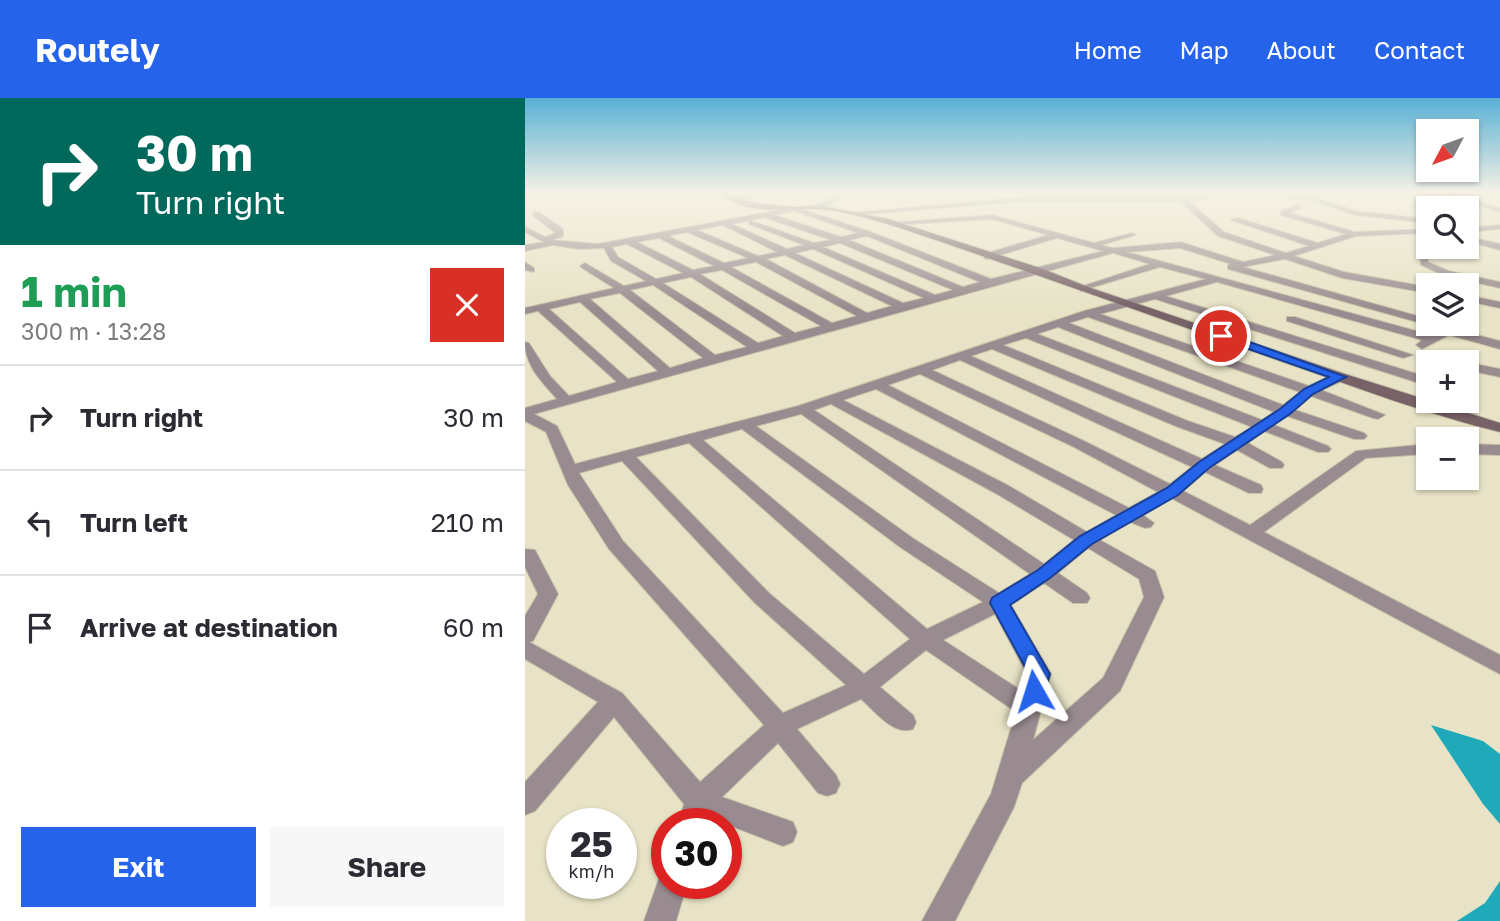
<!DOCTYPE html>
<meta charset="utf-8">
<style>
body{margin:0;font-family:"Golos Text",sans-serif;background:#f7f7f7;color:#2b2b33;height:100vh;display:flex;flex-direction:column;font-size:26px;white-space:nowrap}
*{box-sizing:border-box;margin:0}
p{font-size:23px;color:#7c7c81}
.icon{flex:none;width:38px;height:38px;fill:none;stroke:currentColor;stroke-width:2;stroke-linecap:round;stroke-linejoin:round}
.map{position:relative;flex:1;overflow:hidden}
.side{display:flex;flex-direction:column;background:#fff;width:525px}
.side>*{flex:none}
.guide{background:#00695c;color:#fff;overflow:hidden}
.needle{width:46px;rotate:229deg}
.controls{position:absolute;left:891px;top:21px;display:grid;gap:14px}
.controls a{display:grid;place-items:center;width:63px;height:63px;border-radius:0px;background:#fff;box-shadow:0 2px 5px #0004;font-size:35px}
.speed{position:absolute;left:21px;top:710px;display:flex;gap:14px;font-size:35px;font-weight:700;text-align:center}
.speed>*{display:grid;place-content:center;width:91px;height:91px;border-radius:50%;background:#fff;box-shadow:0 2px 5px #0004;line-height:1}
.speed small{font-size:18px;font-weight:400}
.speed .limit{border:10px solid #d22;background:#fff;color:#111}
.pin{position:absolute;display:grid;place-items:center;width:60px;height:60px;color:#fff;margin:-30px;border:4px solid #fff;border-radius:50%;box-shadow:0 2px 7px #0007}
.me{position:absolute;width:77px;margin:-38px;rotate:354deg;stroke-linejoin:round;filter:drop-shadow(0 0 5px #0008)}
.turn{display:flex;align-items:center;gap:24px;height:147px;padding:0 21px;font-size:32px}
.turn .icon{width:91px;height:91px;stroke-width:2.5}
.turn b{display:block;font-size:49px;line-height:60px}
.round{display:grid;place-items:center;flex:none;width:74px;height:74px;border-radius:0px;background:#f7f7f7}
.head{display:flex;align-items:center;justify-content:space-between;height:119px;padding:0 21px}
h1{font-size:42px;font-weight:700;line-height:52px;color:#1e9e55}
.cta{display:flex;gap:14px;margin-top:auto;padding:14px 21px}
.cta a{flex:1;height:80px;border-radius:0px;background:#2563eb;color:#fff;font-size:28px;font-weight:700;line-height:80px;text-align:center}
.cta a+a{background:#f7f7f7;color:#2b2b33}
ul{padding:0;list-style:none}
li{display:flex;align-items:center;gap:21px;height:105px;padding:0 21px;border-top:2px solid #e1e1e2}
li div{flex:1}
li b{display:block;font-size:26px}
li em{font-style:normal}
header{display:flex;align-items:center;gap:42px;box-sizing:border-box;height:98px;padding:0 35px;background:#2563eb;color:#fff}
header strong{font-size:33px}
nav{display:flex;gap:38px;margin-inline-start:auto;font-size:24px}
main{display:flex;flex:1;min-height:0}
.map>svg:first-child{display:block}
.water{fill:#20a9b9}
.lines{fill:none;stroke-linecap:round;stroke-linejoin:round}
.street-casing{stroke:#c5c1a7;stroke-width:2}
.secondary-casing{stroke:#c5c1a7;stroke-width:2}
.street{fill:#998b8f;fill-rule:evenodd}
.secondary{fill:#766267;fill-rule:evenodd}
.route{fill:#2563eb;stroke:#184099;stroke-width:2}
</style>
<header>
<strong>Routely</strong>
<nav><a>Home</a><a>Map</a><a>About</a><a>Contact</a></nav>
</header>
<main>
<section class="side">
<div class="guide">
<div class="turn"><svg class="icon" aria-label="right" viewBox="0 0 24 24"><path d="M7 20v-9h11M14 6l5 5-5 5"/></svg><div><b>30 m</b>Turn right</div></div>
</div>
<div class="head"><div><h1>1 min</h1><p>300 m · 13:28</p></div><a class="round" style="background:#d93025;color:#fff"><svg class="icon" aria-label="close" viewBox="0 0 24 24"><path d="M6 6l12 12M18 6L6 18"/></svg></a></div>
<ul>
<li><svg class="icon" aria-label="right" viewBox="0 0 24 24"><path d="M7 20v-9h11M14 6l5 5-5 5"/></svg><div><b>Turn right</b></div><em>30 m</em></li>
<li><svg class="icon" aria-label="left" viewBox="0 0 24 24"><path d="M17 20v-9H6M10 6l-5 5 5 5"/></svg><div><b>Turn left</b></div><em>210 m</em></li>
<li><svg class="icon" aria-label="arrive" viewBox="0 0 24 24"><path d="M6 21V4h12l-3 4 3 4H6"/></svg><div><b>Arrive at destination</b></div><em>60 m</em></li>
</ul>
<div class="cta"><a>Exit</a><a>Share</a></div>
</section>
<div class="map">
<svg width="975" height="823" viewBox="0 0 975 823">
<rect width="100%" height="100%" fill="#e8e3c6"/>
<!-- water -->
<g class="water">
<path d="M 906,627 L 958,643 L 975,656 L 975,726 L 958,706 Z"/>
<path d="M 975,783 L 975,823 L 932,823 L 960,805 Z"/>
</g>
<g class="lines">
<defs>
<g id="street">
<path d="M 232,95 L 287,95 L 202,101 L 199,99 Z"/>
<path d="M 316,95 L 326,95 L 295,111 L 288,109 Z"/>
<path d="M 697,95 L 715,95 L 664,103 L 699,134 L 761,155 L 784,148 L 706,122 L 713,120 L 793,145 L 821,136 L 756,117 L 756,113 L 775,106 L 775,110 L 765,115 L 830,134 L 903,131 L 903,135 L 831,138 L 769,158 L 819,174 L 903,189 L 903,195 L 817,180 L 760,161 L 718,169 L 903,221 L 903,226 L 907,226 L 899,226 L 703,171 L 703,167 L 706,166 L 655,150 L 602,154 L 906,237 L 927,226 L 940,226 L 933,232 L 975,243 L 975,251 L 924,237 L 897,251 L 891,247 L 897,242 L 692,184 L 641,198 L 902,279 L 902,285 L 897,286 L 630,201 L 575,216 L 784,288 L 810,276 L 820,276 L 820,282 L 796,292 L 860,317 L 853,321 L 848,320 L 786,298 L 770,312 L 839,335 L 842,338 L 839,341 L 829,341 L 762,318 L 749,327 L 803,348 L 806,351 L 803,354 L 793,354 L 739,333 L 723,345 L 757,364 L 759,367 L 757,370 L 745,370 L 712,352 L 690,367 L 736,387 L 738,391 L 736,395 L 724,395 L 680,374 L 658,393 L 725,427 L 831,353 L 903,346 L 903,356 L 841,360 L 739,434 L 975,557 L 975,576 L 646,400 L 618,417 L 629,425 L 626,429 L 620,430 L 605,424 L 575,442 L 630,473 L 639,499 L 595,593 L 497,685 L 489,709 L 430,823 L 397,823 L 466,696 L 491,614 L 401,552 L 355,589 L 388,617 L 391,624 L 388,631 C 368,638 350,613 336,601 L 272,631 L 311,677 L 315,686 L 311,695 L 302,698 L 293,695 L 253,645 L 197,699 L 268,724 L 272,734 L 268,744 L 258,748 L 183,719 L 181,726 L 153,726 L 159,706 L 89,619 L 10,713 L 0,717 L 0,684 L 73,604 L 0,561 L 0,518 L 13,496 L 0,469 L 0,451 L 10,452 L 33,496 L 8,543 L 4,544 L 97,595 L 175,684 L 239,627 L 84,451 L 43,387 L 21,334 L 0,323 L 0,310 L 32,301 C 17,284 0,268 0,244 L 4,245 L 25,278 L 44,298 L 92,284 L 13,213 L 0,216 L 0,210 L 89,190 L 57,170 L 55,168 L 60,165 L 99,188 L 121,183 L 86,163 L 79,150 L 53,151 L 28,147 L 0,153 L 0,147 L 19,144 L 0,134 L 0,129 L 20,139 L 31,135 L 8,118 L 8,114 L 14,114 L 38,131 L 38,138 L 27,142 L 73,146 L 270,109 L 346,134 L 466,181 L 578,153 L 532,140 L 462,161 L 459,160 L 459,156 L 523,137 L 467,121 L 367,127 L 363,125 L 467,117 L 569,145 L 607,135 L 611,137 L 576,147 L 588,150 L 656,144 L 718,164 L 750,157 L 693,138 L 655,103 L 501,103 L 329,117 L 325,115 L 501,99 L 676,99 ZM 270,113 L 333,135 L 316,139 L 249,117 ZM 241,119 L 241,120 L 306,142 L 289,145 L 224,122 L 224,126 L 279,147 L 262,151 L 207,126 ZM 198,127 L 252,154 L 233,158 L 172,132 ZM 162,134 L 223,160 L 199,165 L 143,138 ZM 342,138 L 455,184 L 438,189 L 324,142 ZM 134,140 L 189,168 L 168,172 L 112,144 ZM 315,145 L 428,192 L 410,197 L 298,149 ZM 102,146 L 158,175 L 131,181 L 93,159 L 87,149 ZM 288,151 L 399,200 L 378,205 L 270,155 ZM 588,155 L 625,166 L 555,189 L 555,193 L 635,169 L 681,181 L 559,213 L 273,308 L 50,366 L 32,328 L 9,316 ZM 260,157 L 367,208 L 342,215 L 241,161 ZM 231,164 L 332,218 L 307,225 L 206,169 ZM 197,172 L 296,228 L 270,235 L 175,176 ZM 166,179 L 258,238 L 233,245 L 138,185 ZM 128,187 L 222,249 L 190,257 L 105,192 ZM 95,195 L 178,260 L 145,270 L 65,201 ZM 55,204 L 133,273 L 103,281 L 24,211 ZM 563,219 L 775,294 L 758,307 L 544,225 ZM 533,229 L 749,314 L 737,322 L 512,236 ZM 501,240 L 727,329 L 710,339 L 663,323 L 478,247 ZM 467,251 L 653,329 L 700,346 L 677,361 L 446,258 ZM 435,262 L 667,369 L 645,386 L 559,343 L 407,272 ZM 395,276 L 549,349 L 633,394 L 604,410 L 363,287 ZM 351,291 L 591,417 L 562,434 L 484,388 L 318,302 ZM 306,306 L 472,396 L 549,442 L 519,466 L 289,312 ZM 276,316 L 505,476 L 474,495 L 389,441 L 231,328 ZM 217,331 L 375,449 L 458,504 L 402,531 L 178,342 ZM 164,345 L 385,541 L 339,576 L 244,495 L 111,359 ZM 97,363 L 230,505 L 321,587 L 258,615 L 98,443 L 54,375 ZM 563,450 L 614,481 L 619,499 L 578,580 L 508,642 L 526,576 L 486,507 L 519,485 L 548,505 L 562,505 L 565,500 L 562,495 L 533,475 ZM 470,516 L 502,576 L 497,593 L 418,542 Z"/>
<path d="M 750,95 L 786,98 L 831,113 L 903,121 L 903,125 L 830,117 L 785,102 L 750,98 Z"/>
<path d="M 913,95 L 925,95 L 975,110 L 975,114 Z"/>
<path d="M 975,127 L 975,131 L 942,134 L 942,130 Z"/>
<path d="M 942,138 L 975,146 L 975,152 L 942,143 Z"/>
<path d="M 914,149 L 925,149 L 903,160 L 903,164 L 924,173 L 975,184 L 975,190 L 918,177 L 896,167 L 895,157 Z"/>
<path d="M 0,164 L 9,170 L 9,174 L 0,172 Z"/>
<path d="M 942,197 L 975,204 L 975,210 L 942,203 Z"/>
<path d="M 762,219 L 770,219 L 888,257 L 878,260 L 762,223 Z"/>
<path d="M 946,265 L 975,271 L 975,279 L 942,272 L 942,266 Z"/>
<path d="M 942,346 L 975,347 L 975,357 L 942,356 Z"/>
<path d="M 142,773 L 142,786 L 162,786 L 151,823 L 119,823 L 136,775 Z"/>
</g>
<path id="secondary" d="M 195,95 L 232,105 L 270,109 L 292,107 L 363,121 L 518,171 L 563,189 L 820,276 L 975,325 L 975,334 C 904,317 833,290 764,266 C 632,220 501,172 369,128 C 346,121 316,112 291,111 C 262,110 218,118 195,95 Z"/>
</defs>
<!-- street casing -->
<use href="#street" class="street-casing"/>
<!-- secondary casing -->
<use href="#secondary" class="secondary-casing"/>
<!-- street -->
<use href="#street" class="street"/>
<!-- secondary -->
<use href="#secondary" class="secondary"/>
</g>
<!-- sky -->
<linearGradient id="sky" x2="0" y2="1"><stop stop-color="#58b0d5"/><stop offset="0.45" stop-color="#f5f2e5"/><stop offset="1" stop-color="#f5f2e5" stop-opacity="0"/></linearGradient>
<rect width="975" height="211" fill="url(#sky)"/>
<!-- route -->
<path class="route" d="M 692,235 L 700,235 L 821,279 L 788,296 L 765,316 L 684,370 L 653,397 L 567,446 L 525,480 L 485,507 L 525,576 L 517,599 L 509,602 L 502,599 L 498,593 L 504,576 L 465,505 L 467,500 L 513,472 L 555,438 L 642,390 L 674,364 L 755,311 L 779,291 L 804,279 L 692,240 Z"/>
</svg>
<div class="controls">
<a><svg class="needle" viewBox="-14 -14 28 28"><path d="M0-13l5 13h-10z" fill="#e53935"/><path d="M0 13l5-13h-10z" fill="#7c7c81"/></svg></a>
<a><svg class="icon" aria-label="search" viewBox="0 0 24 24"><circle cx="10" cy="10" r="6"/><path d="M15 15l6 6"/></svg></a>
<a><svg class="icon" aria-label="layers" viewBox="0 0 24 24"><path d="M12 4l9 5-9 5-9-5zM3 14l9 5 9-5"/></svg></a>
<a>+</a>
<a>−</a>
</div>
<div class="speed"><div>25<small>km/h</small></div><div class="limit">30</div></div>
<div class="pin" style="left:696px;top:238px;background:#d93025"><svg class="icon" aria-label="arrive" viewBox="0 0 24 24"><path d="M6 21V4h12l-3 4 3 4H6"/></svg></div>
<svg class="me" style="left:509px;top:593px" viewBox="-20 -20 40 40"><path d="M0-17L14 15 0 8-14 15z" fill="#2563eb" stroke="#fff" stroke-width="4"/></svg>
</div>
</main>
